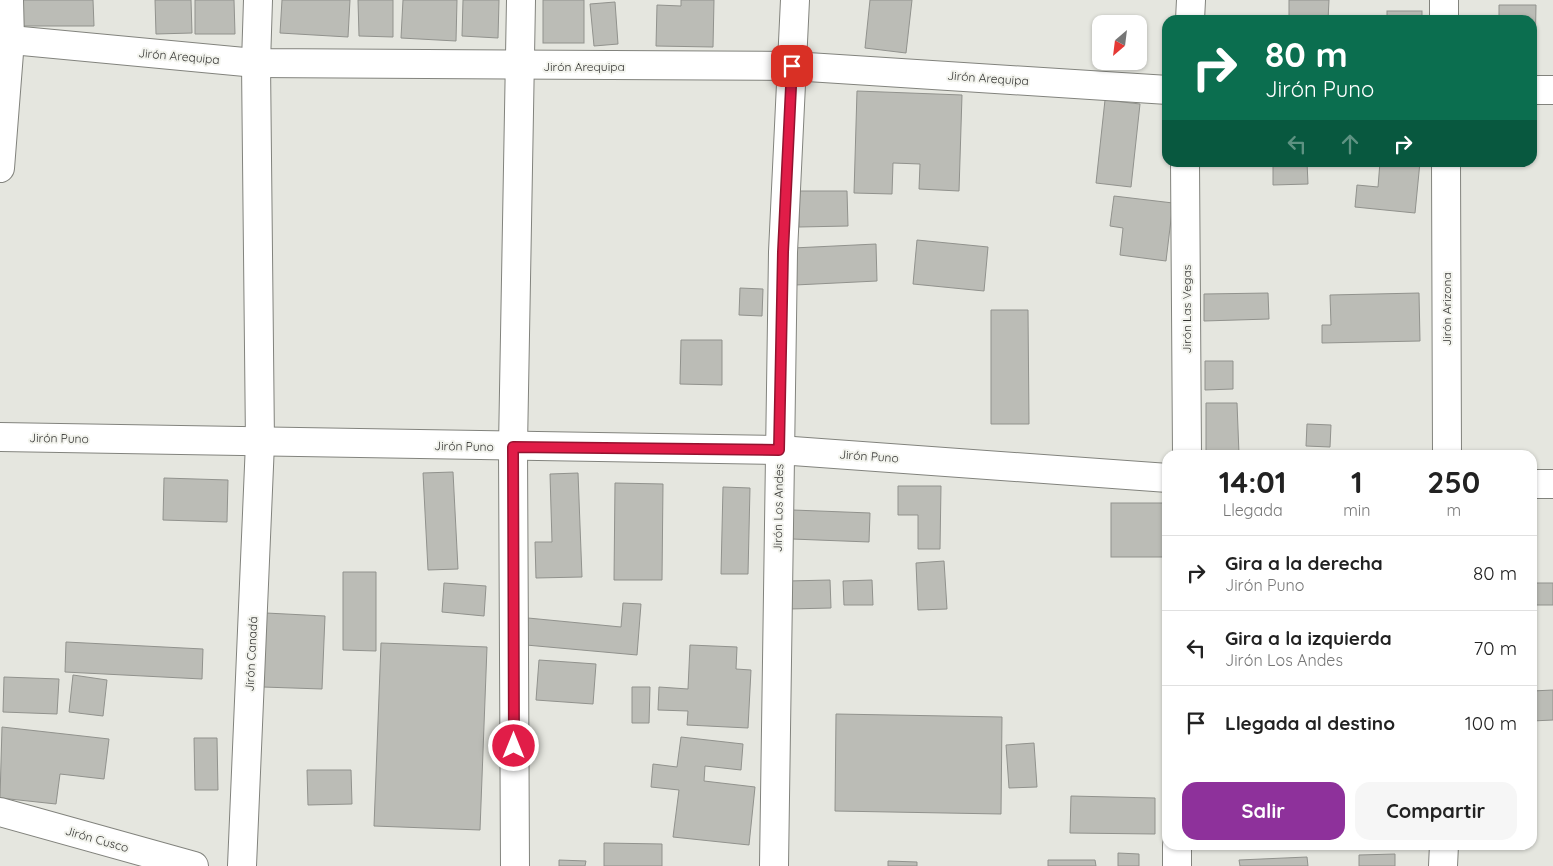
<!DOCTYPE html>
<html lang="es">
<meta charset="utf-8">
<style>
body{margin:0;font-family:Quicksand,sans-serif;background:#f6f6f6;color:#222;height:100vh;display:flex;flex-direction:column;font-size:19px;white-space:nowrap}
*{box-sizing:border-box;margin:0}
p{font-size:16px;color:#767676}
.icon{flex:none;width:28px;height:28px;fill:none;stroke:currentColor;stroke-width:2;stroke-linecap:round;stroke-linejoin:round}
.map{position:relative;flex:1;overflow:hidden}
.side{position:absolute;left:1162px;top:450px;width:375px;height:400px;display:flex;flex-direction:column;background:#fff;border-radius:15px;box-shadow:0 1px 4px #0004}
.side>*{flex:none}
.banner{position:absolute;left:1162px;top:15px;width:375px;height:152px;border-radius:15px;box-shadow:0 1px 4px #0004;background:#0b6e4f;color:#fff;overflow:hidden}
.needle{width:32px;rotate:208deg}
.buttons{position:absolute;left:1092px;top:15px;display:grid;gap:10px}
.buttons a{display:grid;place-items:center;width:55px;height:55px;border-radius:10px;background:#fff;box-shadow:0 1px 4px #0004;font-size:25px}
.pin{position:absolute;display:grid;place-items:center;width:42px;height:42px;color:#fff;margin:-21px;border-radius:10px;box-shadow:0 2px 8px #0006}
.me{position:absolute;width:55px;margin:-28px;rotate:0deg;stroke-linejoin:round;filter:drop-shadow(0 0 4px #0008)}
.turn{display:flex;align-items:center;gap:18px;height:105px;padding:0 20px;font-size:22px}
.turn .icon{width:65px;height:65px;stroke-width:2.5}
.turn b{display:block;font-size:35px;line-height:42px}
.lanes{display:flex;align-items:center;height:48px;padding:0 20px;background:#0003;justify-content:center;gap:25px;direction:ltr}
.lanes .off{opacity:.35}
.eta{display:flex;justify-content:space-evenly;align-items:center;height:85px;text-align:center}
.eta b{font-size:30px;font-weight:700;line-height:35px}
.button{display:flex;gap:10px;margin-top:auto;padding:10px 20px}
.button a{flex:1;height:58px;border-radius:15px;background:#8e319b;color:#fff;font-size:20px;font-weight:700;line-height:58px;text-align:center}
.button a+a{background:#f6f6f6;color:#222}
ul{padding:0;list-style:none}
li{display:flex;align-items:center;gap:15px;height:75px;padding:0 20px;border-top:1px solid #e0e0e0}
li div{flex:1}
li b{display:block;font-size:19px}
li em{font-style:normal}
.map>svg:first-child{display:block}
.building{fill:#bbbcb6;stroke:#91928d}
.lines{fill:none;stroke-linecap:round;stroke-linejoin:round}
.minor-casing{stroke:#82837d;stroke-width:30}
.minor{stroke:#fff;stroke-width:28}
.route-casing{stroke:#92132f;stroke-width:12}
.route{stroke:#e11d48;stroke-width:9}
.labels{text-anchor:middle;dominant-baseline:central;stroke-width:4;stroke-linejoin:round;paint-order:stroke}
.street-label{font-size:12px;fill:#323230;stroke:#f2f3ed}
</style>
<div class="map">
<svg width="1553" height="866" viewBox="0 0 1553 866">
<rect width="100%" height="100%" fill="#e5e6df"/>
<!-- building -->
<g class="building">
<path d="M 16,0 L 93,0 L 94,26 L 17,26 Z"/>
<path d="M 155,0 L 191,0 L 192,33 L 156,34 Z"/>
<path d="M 195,0 L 234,0 L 235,34 L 195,34 Z"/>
<path d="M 282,0 L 350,0 L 348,37 L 280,33 Z"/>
<path d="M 358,0 L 393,0 L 393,37 L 359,36 Z"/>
<path d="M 403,0 L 457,0 L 456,41 L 401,38 Z"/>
<path d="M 463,0 L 499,0 L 498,38 L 462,36 Z"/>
<rect x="543" y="0" width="41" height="43"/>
<path d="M 681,0 L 714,0 L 713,47 L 656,46 L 657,5 L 681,6 Z"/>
<path d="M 870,0 L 912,0 L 906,53 L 865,48 Z"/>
<path d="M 1289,0 L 1329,0 L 1328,20 L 1289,20 Z"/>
<path d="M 615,2 L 618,44 L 594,46 L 590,4 Z"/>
<path d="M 1499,5 L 1536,5 L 1535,57 L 1532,57 L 1532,20 L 1499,20 Z"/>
<rect x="1387" y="11" width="35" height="9"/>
<path d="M 857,91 L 962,95 L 959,191 L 919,189 L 920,164 L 893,163 L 892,194 L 854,193 Z"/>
<path d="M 1105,100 L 1140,104 L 1131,187 L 1096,183 Z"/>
<path d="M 1273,162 L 1307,162 L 1308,184 L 1273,185 Z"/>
<path d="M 1380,162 L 1420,162 L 1415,213 L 1355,207 L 1357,185 L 1378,187 Z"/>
<path d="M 799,191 L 847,191 L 848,226 L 799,227 Z"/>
<path d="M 1114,196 L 1173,203 L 1166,261 L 1120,255 L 1123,228 L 1110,226 Z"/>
<path d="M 917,240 L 988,247 L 984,291 L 913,284 Z"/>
<path d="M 876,244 L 877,281 L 795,285 L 793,248 Z"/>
<path d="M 740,288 L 763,289 L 762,316 L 739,315 Z"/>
<path d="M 1268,293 L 1269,319 L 1204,321 L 1204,294 Z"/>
<path d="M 1419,293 L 1420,341 L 1322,343 L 1322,325 L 1331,325 L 1330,295 Z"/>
<path d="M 991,310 L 1028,310 L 1029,424 L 991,424 Z"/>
<path d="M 681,340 L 722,340 L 722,385 L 680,384 Z"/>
<path d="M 1205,361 L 1233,361 L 1233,389 L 1205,390 Z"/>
<path d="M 1206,403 L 1237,403 L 1239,454 L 1206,454 Z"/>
<path d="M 1307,424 L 1331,425 L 1330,447 L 1306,446 Z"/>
<path d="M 453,472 L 458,569 L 428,570 L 423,473 Z"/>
<path d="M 578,473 L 582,577 L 536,578 L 535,542 L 552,542 L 550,474 Z"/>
<path d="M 164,478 L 228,480 L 227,522 L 163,520 Z"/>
<path d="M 615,483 L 663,484 L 662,580 L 614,580 Z"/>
<path d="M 898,486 L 941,486 L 940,549 L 918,549 L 918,515 L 898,515 Z"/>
<path d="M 723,487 L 750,488 L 748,574 L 721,574 Z"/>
<rect x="1111" y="503" width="52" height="54"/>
<path d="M 793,510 L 870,513 L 869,542 L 792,539 Z"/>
<path d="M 1532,515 L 1535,553 L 1532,553 Z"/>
<path d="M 944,561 L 947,609 L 918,610 L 916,563 Z"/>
<path d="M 343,572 L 376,572 L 376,651 L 343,650 Z"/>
<path d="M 830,580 L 831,608 L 789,609 L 788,581 Z"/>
<path d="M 872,580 L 873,605 L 844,605 L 843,581 Z"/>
<path d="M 444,583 L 486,586 L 484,616 L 442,612 Z"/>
<rect x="1536" y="583" width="17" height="22"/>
<path d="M 623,603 L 641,604 L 637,655 L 526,645 L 528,618 L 621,627 Z"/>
<path d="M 266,613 L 325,616 L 322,689 L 263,687 Z"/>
<path d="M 66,642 L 203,649 L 202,679 L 65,672 Z"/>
<path d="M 381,643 L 487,647 L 480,830 L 374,826 Z"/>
<path d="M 690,645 L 737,647 L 736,669 L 751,670 L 748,728 L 687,725 L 688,711 L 658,710 L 659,687 L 688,689 Z"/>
<path d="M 539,660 L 596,664 L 593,704 L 536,700 Z"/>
<path d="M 73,675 L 107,680 L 103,716 L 69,712 Z"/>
<path d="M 4,677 L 59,679 L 57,714 L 3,712 Z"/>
<path d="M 632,687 L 650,687 L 649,723 L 632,723 Z"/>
<path d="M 1553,690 L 1553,720 L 1532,721 L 1532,691 Z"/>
<path d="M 836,714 L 1002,717 L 1001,814 L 835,811 Z"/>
<path d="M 2,727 L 109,739 L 104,779 L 60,774 L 56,804 L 0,798 Z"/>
<path d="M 681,737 L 743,744 L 741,770 L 705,766 L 704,781 L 755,787 L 749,845 L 673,837 L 679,790 L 651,787 L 653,764 L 677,767 Z"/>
<path d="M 194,738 L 217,738 L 218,790 L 195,790 Z"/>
<path d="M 1034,743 L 1037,787 L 1009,788 L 1006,745 Z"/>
<path d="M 307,770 L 351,770 L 352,804 L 308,805 Z"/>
<path d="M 1071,796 L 1155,798 L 1155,834 L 1070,833 Z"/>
<path d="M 604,843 L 662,844 L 662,866 L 604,866 Z"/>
<path d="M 1118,853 L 1139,854 L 1139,866 L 1118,866 Z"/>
<path d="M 1395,854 L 1395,866 L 1359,866 L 1359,855 Z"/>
<path d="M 1307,857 L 1308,866 L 1240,866 L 1239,860 Z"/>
<path d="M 559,860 L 586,861 L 585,866 L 559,866 Z"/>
<path d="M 1048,860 L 1095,860 L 1096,866 L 1048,866 Z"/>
<path d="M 888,861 L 917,862 L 917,866 L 888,866 Z"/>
</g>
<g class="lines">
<defs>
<g id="minor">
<path d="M 1444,0 L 1444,20"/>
<path d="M 1190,20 L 1191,0"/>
<path d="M 0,39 L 256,63 L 792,66 L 1168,90"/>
<path d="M 1532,90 L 1553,90"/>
<path d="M 1185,162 L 1187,455"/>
<path d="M 1446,162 L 1447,455"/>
<path d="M 0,168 L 10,40 L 9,0"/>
<path d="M 0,437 L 779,450 L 1168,478"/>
<path d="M 1532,484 L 1553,484"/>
<path d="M 0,812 L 194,866"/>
<path d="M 242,866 L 260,443 L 256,63 L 258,0"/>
<path d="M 515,866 L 513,447 L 521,0"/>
<path d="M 774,866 L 783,252 L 795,0"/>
<path d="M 1177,866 L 1177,845"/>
<path d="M 1443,866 L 1444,845"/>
</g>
</defs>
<!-- minor casing -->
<use href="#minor" class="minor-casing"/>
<!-- minor -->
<use href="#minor" class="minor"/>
</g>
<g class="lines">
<defs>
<path id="route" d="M 514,746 L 513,447 L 779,450 L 783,252 L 792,66"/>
</defs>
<!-- route casing -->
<use href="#route" class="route-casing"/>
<!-- route -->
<use href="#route" class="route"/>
</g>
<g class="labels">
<!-- street labels -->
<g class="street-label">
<text transform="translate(179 56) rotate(5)">Jirón Arequipa</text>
<text x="584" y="66">Jirón Arequipa</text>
<text transform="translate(988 78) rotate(4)">Jirón Arequipa</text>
<text transform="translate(1186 309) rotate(-90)">Jirón Las Vegas</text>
<text transform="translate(1446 309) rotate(-90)">Jirón Arizona</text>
<text transform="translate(59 438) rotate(1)">Jirón Puno</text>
<text transform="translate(464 446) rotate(1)">Jirón Puno</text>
<text transform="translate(869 456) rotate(4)">Jirón Puno</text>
<text transform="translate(778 508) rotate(-89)">Jirón Los Andes</text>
<text transform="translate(251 654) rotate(-87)">Jirón Canadá</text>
<text transform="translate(97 839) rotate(16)">Jirón Cusco</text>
</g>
</g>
</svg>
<div class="buttons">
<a><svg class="needle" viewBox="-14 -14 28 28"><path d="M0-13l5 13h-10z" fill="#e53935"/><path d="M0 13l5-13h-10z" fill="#767676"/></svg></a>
</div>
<div class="pin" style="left:792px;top:66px;background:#d93025"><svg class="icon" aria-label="arrive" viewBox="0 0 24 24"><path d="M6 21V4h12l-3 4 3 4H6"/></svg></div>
<svg class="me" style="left:514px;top:746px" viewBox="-20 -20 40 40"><circle r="17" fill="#e11d48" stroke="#fff" stroke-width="3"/><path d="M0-11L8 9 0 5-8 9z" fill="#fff"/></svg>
<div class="banner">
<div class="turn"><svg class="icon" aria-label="right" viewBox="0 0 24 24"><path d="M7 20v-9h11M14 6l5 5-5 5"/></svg><div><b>80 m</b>Jirón Puno</div></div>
<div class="lanes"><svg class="icon off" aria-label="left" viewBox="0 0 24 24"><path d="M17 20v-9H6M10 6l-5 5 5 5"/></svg><svg class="icon off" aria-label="ahead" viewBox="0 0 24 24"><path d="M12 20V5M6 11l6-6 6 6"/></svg><svg class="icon" aria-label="right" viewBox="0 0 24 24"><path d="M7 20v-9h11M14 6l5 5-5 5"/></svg></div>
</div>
<section class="side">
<div class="eta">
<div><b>14:01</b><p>Llegada</p></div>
<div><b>1</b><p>min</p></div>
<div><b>250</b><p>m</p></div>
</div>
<ul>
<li><svg class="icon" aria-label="right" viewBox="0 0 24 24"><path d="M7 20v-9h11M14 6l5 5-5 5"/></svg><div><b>Gira a la derecha</b><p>Jirón Puno</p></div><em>80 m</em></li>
<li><svg class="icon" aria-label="left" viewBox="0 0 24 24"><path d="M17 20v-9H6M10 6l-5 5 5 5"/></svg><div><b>Gira a la izquierda</b><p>Jirón Los Andes</p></div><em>70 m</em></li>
<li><svg class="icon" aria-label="arrive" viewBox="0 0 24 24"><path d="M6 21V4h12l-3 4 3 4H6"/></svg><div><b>Llegada al destino</b></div><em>100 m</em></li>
</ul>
<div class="button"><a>Salir</a><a>Compartir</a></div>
</section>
</div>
